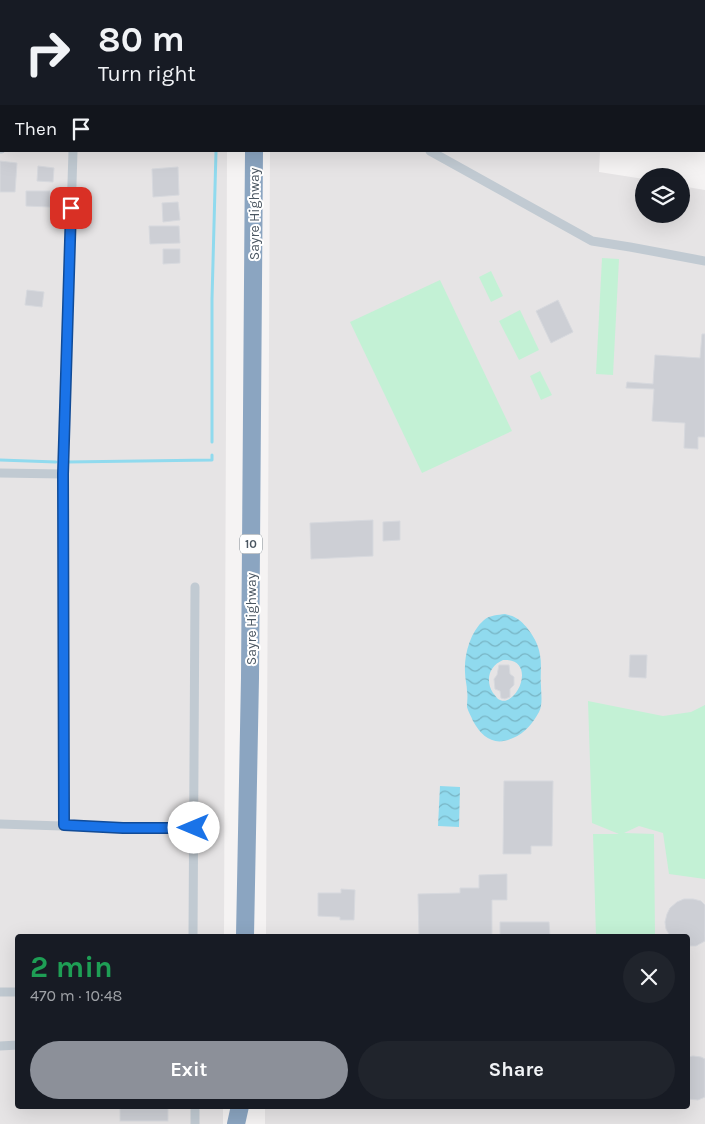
<!DOCTYPE html>
<meta charset="utf-8">
<style>
body{margin:0;font-family:Karla,sans-serif;background:#20242c;color:#f1f3f6;height:100vh;display:flex;flex-direction:column;font-size:19px;white-space:nowrap}
*{box-sizing:border-box;margin:0}
p{font-size:16px;color:#9ea1a6}
.icon{flex:none;width:28px;height:28px;fill:none;stroke:currentColor;stroke-width:2;stroke-linecap:round;stroke-linejoin:round}
.map{position:relative;flex:1;overflow:hidden}
.details{position:absolute;left:15px;top:934px;width:675px;height:175px;display:flex;flex-direction:column;background:#171b24;border-radius:5px;box-shadow:0 5px 20px #0002}
.details>*{flex:none}
.guide{position:absolute;left:0px;top:0px;width:705px;height:152px;box-shadow:0 5px 20px #0002;background:#171b24;color:#f1f3f6;overflow:hidden}
.fabs{position:absolute;left:635px;top:168px;display:grid;gap:10px}
.fabs a{display:grid;place-items:center;width:55px;height:55px;border-radius:50%;background:#171b24;box-shadow:0 5px 20px #0002;font-size:25px}
.pin{position:absolute;display:grid;place-items:center;width:42px;height:42px;color:#fff;margin:-21px;border-radius:10px;box-shadow:0 2px 8px #0006}
.me{position:absolute;width:55px;margin:-28px;rotate:270deg;stroke-linejoin:round;filter:drop-shadow(0 0 4px #0008)}
.turn{display:flex;align-items:center;gap:18px;height:105px;padding:0 15px;font-size:22px}
.turn .icon{width:65px;height:65px;stroke-width:2.5}
.turn b{display:block;font-size:35px;line-height:42px}
.then{display:flex;align-items:center;height:48px;padding:0 15px;background:#0003;gap:10px;font-size:19px}
.round{display:grid;place-items:center;flex:none;width:52px;height:52px;border-radius:26px;background:#20242c}
.head{display:flex;align-items:center;justify-content:space-between;height:85px;padding:0 15px}
h1{font-size:30px;font-weight:700;line-height:38px;color:#1e9e55}
.button{display:flex;gap:10px;margin-top:auto;padding:10px 15px}
.button a{flex:1;height:58px;border-radius:30px;background:#8c9099;color:#fff;font-size:20px;font-weight:700;line-height:58px;text-align:center}
.button a+a{background:#20242c;color:#f1f3f6}
.map>svg:first-child{display:block}
.education{fill:#e6e4e5}
.park{fill:#c3f1d5}
.water{fill:url(#water-waves);fill-rule:evenodd}
.lines{fill:none;stroke-linecap:round;stroke-linejoin:round}
.stream{stroke:#90daee;stroke-width:3}
.building{fill:#cdcfd5;stroke:#d7d9de}
.street{stroke:#c1cad2;stroke-width:9}
.highway{stroke:#8ba5c1;stroke-width:18}
.route-casing{stroke:#114b97;stroke-width:12}
.route{stroke:#1a73e8;stroke-width:9}
.labels{text-anchor:middle;dominant-baseline:central;stroke-width:4;stroke-linejoin:round;paint-order:stroke}
.shield{fill:#fff;stroke:#808990;stroke-width:1}
.shield-label{font-size:12px;font-weight:bold;fill:#4a5661}
.street-label{font-size:14px;fill:#4a5661;stroke:#fff}
</style>
<div class="map">
<svg width="705" height="1124" viewBox="0 0 705 1124">
<defs>
<pattern id="water-waves" width="16" height="10" patternUnits="userSpaceOnUse" patternTransform="scale(1.25)"><rect width="16" height="10" fill="#90daee"/><path d="M0 5q4-4 8 0t8 0" fill="none" stroke="#78b4c4"/></pattern>
</defs>
<rect width="100%" height="100%" fill="#f5f3f3"/>
<!-- education -->
<g class="education">
<path d="M 0,0 L 228,0 L 228,1 L 1,1 L 1,151 L 227,151 L 224,936 L 18,936 L 18,1106 L 223,1106 L 223,1124 L 0,1124 Z"/>
<path d="M 270,151 L 600,151 L 599,172 L 644,179 L 644,214 L 681,214 L 681,186 L 705,190 L 705,1124 L 265,1124 L 265,1106 L 688,1106 L 688,936 L 266,936 Z"/>
</g>
<!-- park -->
<g class="park">
<path d="M 602,258 L 619,259 L 613,375 L 596,374 Z"/>
<path d="M 491,271 L 503,296 L 491,302 L 479,277 Z"/>
<path d="M 440,280 L 512,431 L 422,473 L 350,322 Z"/>
<path d="M 520,310 L 539,350 L 519,360 L 499,321 Z"/>
<path d="M 540,371 L 552,395 L 541,400 L 530,376 Z"/>
<path d="M 588,701 L 663,716 L 691,712 L 705,705 L 705,879 L 669,874 L 663,833 L 639,826 L 624,833 L 654,834 L 655,936 L 596,936 L 593,834 L 619,834 L 592,823 Z"/>
</g>
<!-- water -->
<g class="water">
<path d="M 505,614 C 509,615 513,616 516,618 C 527,624 539,643 540,655 C 542,665 540,675 541,686 C 541,694 543,704 539,712 C 533,723 525,733 513,738 C 494,747 482,737 473,721 C 471,716 468,711 467,707 C 467,702 468,696 467,691 C 467,685 465,679 465,672 C 464,655 470,632 484,620 C 490,615 498,615 505,614 ZM 503,660 C 539,658 516,711 498,699 C 496,697 495,695 493,693 C 485,680 489,666 503,660 Z"/>
<path d="M 440,786 L 460,787 L 459,827 L 438,826 Z"/>
</g>
<g class="lines">
<!-- stream -->
<g class="stream">
<path d="M 271,1 L 272,0"/>
<path d="M 212,442 L 212,299 L 216,151"/>
<path d="M 0,460 L 56,462"/>
<path d="M 67,462 L 212,460 L 212,455"/>
</g>
</g>
<!-- building -->
<g class="building">
<rect x="0" y="14" width="1" height="118"/>
<path d="M 0,161 L 17,163 L 15,192 L 0,192 Z"/>
<path d="M 38,166 L 54,168 L 53,182 L 37,181 Z"/>
<path d="M 178,167 L 179,195 L 153,197 L 152,169 Z"/>
<path d="M 26,191 L 50,191 L 50,207 L 26,206 Z"/>
<path d="M 178,202 L 180,220 L 163,222 L 162,203 Z"/>
<path d="M 149,226 L 179,226 L 180,243 L 150,244 Z"/>
<path d="M 163,249 L 180,249 L 180,263 L 163,264 Z"/>
<path d="M 27,290 L 44,292 L 42,307 L 25,305 Z"/>
<path d="M 558,300 L 573,332 L 551,343 L 536,311 Z"/>
<path d="M 702,334 L 705,334 L 705,437 L 698,437 L 698,449 L 684,448 L 685,423 L 652,421 L 654,389 L 626,388 L 627,382 L 653,384 L 655,355 L 700,358 Z"/>
<path d="M 373,520 L 373,556 L 311,559 L 310,523 Z"/>
<path d="M 400,521 L 400,540 L 383,541 L 383,522 Z"/>
<path d="M 630,655 L 647,655 L 646,678 L 629,677 Z"/>
<path d="M 499,665 L 509,665 L 510,674 L 514,677 L 514,685 L 510,689 L 510,697 L 505,699 L 501,698 L 500,691 L 495,689 L 494,679 L 497,675 Z"/>
<path d="M 504,781 L 553,781 L 552,846 L 531,846 L 531,854 L 503,854 Z"/>
<path d="M 507,874 L 507,900 L 492,900 L 492,936 L 419,936 L 418,894 L 460,893 L 460,888 L 479,888 L 479,875 Z"/>
<path d="M 341,889 L 355,890 L 354,920 L 340,920 L 340,917 L 318,916 L 318,893 L 341,893 Z"/>
<path d="M 684,899 L 693,899 L 701,901 L 705,905 L 705,941 L 696,946 L 688,946 L 688,936 L 670,936 L 666,929 L 665,922 L 667,914 L 670,908 L 677,902 Z"/>
<path d="M 500,922 L 549,922 L 550,936 L 500,936 Z"/>
<path d="M 693,1056 L 701,1057 L 705,1059 L 705,1097 L 698,1100 L 688,1099 L 688,1057 Z"/>
<rect x="120" y="1106" width="48" height="15"/>
</g>
<g class="lines">
<!-- street -->
<g class="street">
<path d="M 0,149 L 1,149"/>
<path d="M 430,151 L 592,241 L 630,247 L 705,261"/>
<path d="M 0,473 L 63,474"/>
<path d="M 0,824 L 123,828 L 194,828"/>
<path d="M 64,825 L 63,474 L 73,151"/>
<path d="M 193,936 L 195,587"/>
<path d="M 0,992 L 18,992"/>
<path d="M 0,1046 L 18,1045"/>
<path d="M 195,1124 L 195,1106"/>
</g>
<!-- highway -->
<g class="highway">
<path d="M 251,0 L 251,1"/>
<path d="M 245,936 L 250,678 L 254,151"/>
<path d="M 236,1124 L 240,1106"/>
</g>
</g>
<g class="lines">
<defs>
<path id="route" d="M 71,208 L 63,474 L 64,825 L 123,828 L 194,828"/>
</defs>
<!-- route casing -->
<use href="#route" class="route-casing"/>
<!-- route -->
<use href="#route" class="route"/>
</g>
<g class="labels">
<!-- shield labels -->
<rect class="shield" x="240" y="534.5" width="22" height="19" rx="4"/>
<g class="shield-label">
<text x="251" y="544">10</text>
</g>
<!-- street labels -->
<g class="street-label">
<text transform="translate(254 214) rotate(-90)">Sayre Highway</text>
<text transform="translate(251 619) rotate(-90)">Sayre Highway</text>
</g>
</g>
</svg>
<div class="fabs">
<a><svg class="icon" aria-label="layers" viewBox="0 0 24 24"><path d="M12 4l9 5-9 5-9-5zM3 14l9 5 9-5"/></svg></a>
</div>
<div class="pin" style="left:71px;top:208px;background:#d93025"><svg class="icon" aria-label="arrive" viewBox="0 0 24 24"><path d="M6 21V4h12l-3 4 3 4H6"/></svg></div>
<svg class="me" style="left:194px;top:828px" viewBox="-20 -20 40 40"><circle r="19" fill="#fff"/><path d="M0-13L10 11 0 6-10 11z" fill="#1a73e8"/></svg>
<div class="guide">
<div class="turn"><svg class="icon" aria-label="right" viewBox="0 0 24 24"><path d="M7 20v-9h11M14 6l5 5-5 5"/></svg><div><b>80 m</b>Turn right</div></div>
<div class="then">Then<svg class="icon" aria-label="arrive" viewBox="0 0 24 24"><path d="M6 21V4h12l-3 4 3 4H6"/></svg></div>
</div>
<section class="details">
<div class="head"><div><h1>2 min</h1><p>470 m · 10:48</p></div><a class="round"><svg class="icon" aria-label="close" viewBox="0 0 24 24"><path d="M6 6l12 12M18 6L6 18"/></svg></a></div>
<div class="button"><a>Exit</a><a>Share</a></div>
</section>
</div>
